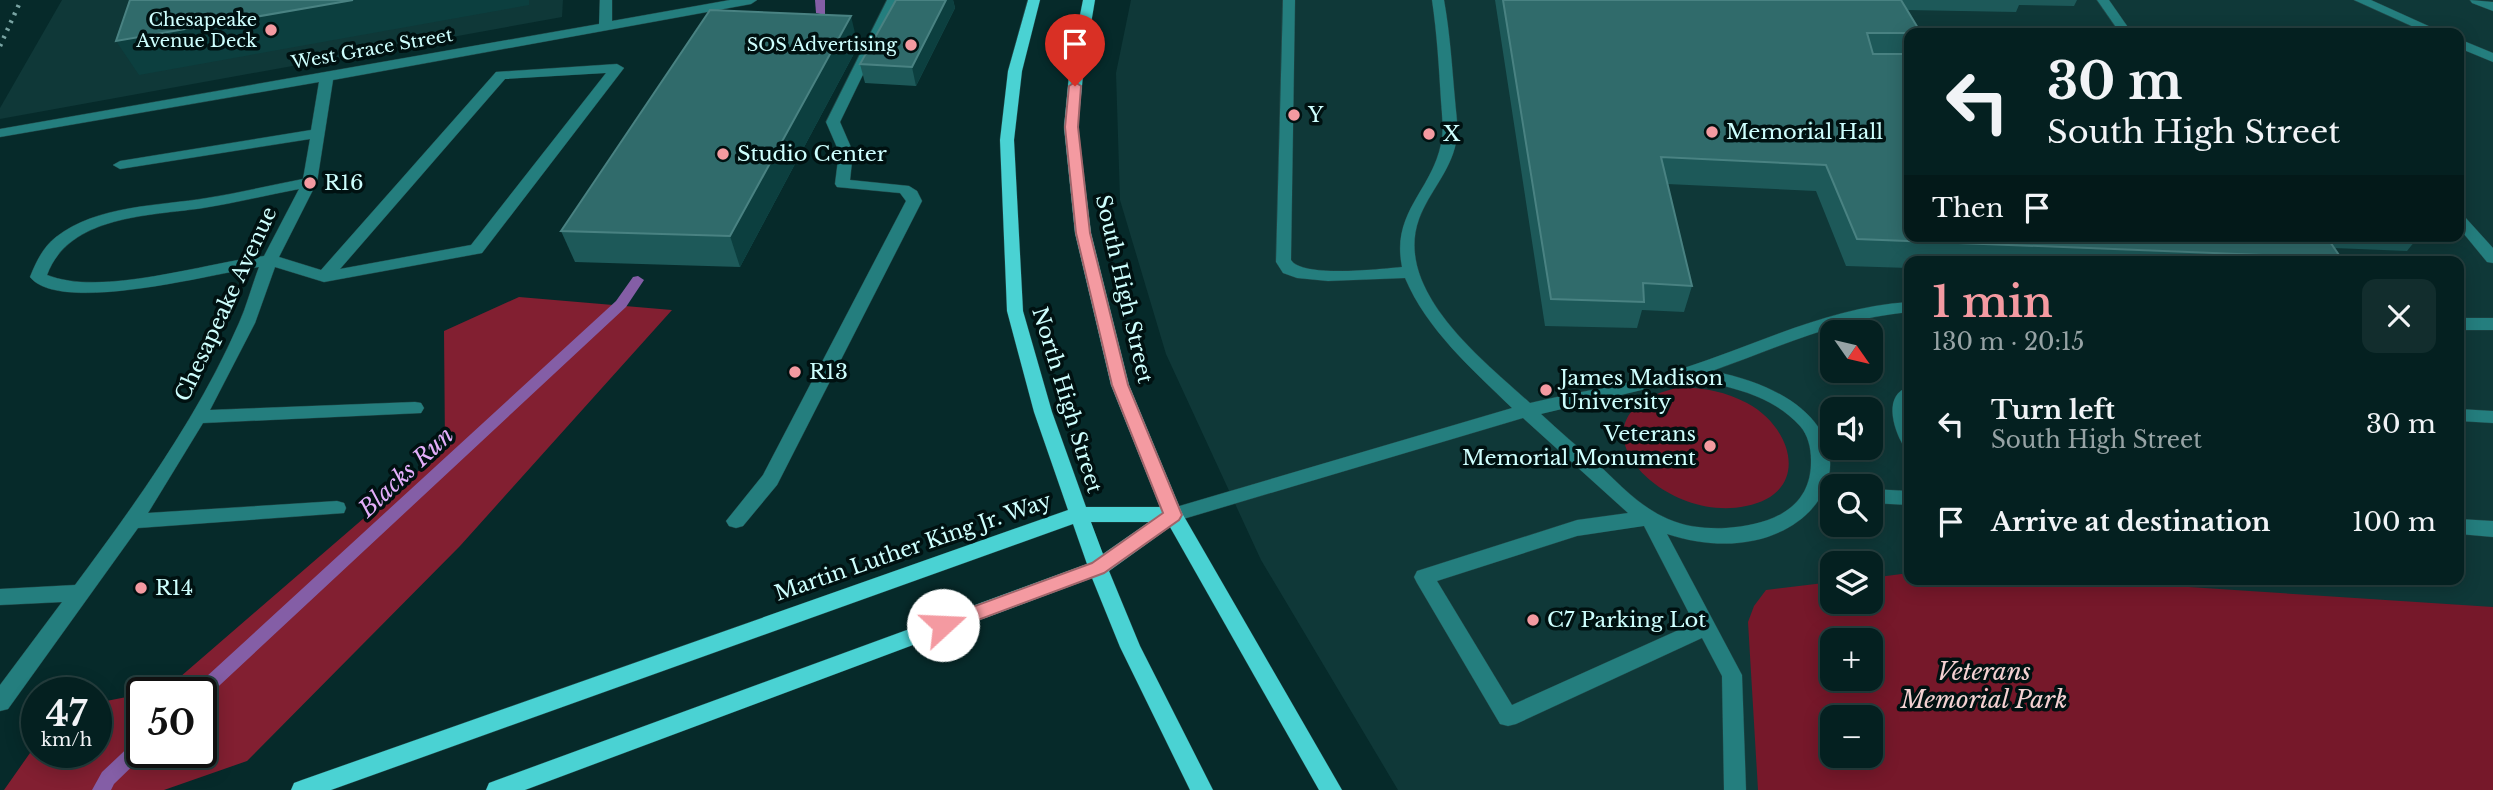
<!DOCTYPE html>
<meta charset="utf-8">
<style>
body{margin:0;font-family:"Libre Baskerville",serif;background:#122d2d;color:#f1f3f6;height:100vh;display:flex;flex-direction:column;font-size:26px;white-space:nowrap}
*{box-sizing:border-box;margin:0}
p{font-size:23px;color:#97a3a5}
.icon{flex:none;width:38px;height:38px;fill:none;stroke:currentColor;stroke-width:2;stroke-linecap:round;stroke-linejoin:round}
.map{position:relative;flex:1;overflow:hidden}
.panel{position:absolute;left:1904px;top:256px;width:560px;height:329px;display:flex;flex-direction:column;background:#042020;border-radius:14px;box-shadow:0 4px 18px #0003,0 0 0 2px #253e3e}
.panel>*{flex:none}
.banner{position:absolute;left:1904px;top:28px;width:560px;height:214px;border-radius:14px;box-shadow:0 4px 18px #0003,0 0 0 2px #253e3e;background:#042020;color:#f1f3f6;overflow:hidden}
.needle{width:46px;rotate:124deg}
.buttons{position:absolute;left:1820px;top:320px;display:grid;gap:14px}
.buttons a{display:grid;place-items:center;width:63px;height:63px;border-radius:14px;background:#042020;box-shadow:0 4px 18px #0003,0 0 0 2px #253e3e;font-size:35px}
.speed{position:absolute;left:21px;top:677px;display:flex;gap:14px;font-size:35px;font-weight:700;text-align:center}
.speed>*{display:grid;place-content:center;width:91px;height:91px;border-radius:50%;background:#042020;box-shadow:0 4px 18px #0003,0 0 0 2px #253e3e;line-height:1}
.speed small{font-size:18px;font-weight:400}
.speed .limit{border:4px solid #111;border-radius:10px;background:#fff;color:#111}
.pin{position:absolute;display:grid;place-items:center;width:60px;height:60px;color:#fff;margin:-72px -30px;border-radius:50% 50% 50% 0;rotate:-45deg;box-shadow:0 0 7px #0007}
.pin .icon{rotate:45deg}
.me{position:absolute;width:77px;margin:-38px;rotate:70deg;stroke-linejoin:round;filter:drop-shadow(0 0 5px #0008)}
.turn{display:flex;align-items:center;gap:24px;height:147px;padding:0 28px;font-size:32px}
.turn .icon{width:91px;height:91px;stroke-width:2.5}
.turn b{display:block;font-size:49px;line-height:60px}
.then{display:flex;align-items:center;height:66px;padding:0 28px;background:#0003;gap:14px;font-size:26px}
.round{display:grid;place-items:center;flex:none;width:74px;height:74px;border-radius:14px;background:#122d2d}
.head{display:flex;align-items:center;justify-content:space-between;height:119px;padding:0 28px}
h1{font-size:42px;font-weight:600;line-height:52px;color:#f49aa1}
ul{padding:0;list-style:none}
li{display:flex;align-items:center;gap:21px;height:98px;padding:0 28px}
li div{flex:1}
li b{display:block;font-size:26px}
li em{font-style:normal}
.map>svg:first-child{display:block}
.built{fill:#0f3838;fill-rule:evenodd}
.green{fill:#76182a;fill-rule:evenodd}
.forest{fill:#821f31}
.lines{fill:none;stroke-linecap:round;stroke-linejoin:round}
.stream{fill:#845ea6;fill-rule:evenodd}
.minor-casing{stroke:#224848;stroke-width:1}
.major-casing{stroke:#224848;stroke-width:1}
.minor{fill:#247e7e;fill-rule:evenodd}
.major{fill:#4ad2d3;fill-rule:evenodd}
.rail{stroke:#79a4a3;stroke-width:4.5;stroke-dasharray:2.5 6;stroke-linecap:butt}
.wall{fill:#1d5959}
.shaded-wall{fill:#0c3f3f}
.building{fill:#306b6b;stroke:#498282;stroke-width:2}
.route{fill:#f49aa1;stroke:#9f6469;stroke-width:2}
.poi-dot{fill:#f49aa1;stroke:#011;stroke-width:2.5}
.labels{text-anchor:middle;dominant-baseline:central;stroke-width:7;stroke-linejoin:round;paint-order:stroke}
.far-poi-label{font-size:18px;fill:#cefffe;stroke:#011;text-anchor:end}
.far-street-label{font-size:18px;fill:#cefffe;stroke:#011}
.poi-label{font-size:21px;fill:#cefffe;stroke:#011;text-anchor:start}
.street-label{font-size:21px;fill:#cefffe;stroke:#011}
.water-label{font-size:23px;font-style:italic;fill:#e3aefa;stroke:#011}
.near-park-label{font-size:24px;font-style:italic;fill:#f4d1d2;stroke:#011}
</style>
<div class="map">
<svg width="2493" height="790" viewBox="0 0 2493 790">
<rect width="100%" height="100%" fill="#062a2a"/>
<!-- built -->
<g class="built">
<path d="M 62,0 L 563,0 L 562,17 L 0,119 L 0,108 Z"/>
<path d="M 1131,0 L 2493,0 L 2493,790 L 1398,790 L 1261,560 L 1166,354 L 1120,200 L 1116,73 ZM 1909,33 L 2459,33 L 2459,236 L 1909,236 ZM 1909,261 L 2459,261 L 2459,579 L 1909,579 ZM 1832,332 L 1871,332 L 1871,371 L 1832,371 ZM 1832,410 L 1871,410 L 1871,448 L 1832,448 ZM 1832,486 L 1871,486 L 1871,525 L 1832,525 ZM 1832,564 L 1871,564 L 1871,602 L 1832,602 ZM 1832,640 L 1871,640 L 1871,679 L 1832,679 ZM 1832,718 L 1871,718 L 1871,756 L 1832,756 Z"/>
</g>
<!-- green -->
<g class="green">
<path d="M 1681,387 C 1705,388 1726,392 1747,403 C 1794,428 1811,493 1746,506 C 1659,525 1557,413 1681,387 Z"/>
<path d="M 1909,573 L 1909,579 L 2067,579 L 2493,607 L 2493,790 L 1758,790 L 1748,622 L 1754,606 L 1766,590 L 1832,582 L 1832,602 L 1871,602 L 1871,578 ZM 1832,640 L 1871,640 L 1871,679 L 1832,679 ZM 1832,718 L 1871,718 L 1871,756 L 1832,756 Z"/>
</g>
<!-- forest -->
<path class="forest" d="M 519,297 L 672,310 L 460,546 L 247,761 L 164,790 L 4,790 L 37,743 L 37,752 L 96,752 L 96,703 L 142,694 L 142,752 L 201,752 L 201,693 L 149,693 L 165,690 L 445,448 L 444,331 Z"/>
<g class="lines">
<!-- stream -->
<g class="stream">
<path d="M 815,0 L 825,0 L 825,15 L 816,13 Z"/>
<path d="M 638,276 L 644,280 L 626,307 L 206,698 L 201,700 L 201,693 L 192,693 L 194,688 L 616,301 L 633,277 Z"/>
<path d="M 142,738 L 142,752 L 147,752 L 114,784 L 111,790 L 92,790 L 102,772 L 136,740 Z"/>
</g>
<defs>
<g id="minor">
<path d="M 600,0 L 612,0 L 612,21 L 730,0 L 757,0 L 751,4 L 333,80 L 317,182 L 279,257 L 321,270 L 496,72 L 617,64 L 624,68 L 482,253 L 324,282 L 275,267 L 255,323 L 210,410 L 415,402 L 421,403 L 424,408 L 421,413 L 203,423 L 148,513 L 337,501 L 344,503 L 346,508 L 344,513 L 138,528 L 8,709 L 0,711 L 0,685 L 62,602 L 0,605 L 0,589 L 75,585 C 136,503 198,417 239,323 C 247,305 252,285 259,267 C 214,273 60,315 30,277 C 36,262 43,247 56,237 C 97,205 159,206 207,198 C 239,193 271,185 303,179 L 310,139 L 120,169 L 113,165 L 120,161 L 311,130 L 319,82 L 0,137 L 0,129 L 599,24 ZM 606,73 L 471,245 L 340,269 L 505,79 ZM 299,189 L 264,256 C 205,263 101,297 47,275 C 69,215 150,216 203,208 C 235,203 267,195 299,189 Z"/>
<path d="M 887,0 L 899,0 L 840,122 L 853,152 L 850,180 L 909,186 L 917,191 L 922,201 L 777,485 L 743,526 L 736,528 L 729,526 L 726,521 L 763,475 L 906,201 L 900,193 L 837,187 L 835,184 L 839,152 L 826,122 Z"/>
<path d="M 1283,0 L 1295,0 L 1291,260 C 1302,278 1380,269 1402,267 C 1391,212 1431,192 1441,144 C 1444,130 1442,115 1441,101 C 1439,67 1437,34 1432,0 L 1444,0 C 1450,33 1452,67 1455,100 C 1456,114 1459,129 1456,143 C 1450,172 1429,192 1419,219 C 1393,291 1484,361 1530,403 C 1580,391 1631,384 1681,369 C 1757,345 1828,307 1909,302 L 1909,312 C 1837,319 1780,347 1712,371 C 1916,411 1826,586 1667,534 L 1742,675 L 1746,790 L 1724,790 L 1722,676 L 1702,638 L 1516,724 L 1508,726 L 1500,724 L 1417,583 L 1414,577 L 1417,571 L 1577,520 L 1628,513 L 1523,418 L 1173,522 L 1166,520 L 1164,515 L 1166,510 L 1512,408 C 1472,369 1427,330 1405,278 L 1328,281 L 1297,278 L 1283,273 L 1276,262 ZM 1688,379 C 1728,386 1771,394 1800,426 C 1808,435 1811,448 1811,460 C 1812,510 1769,525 1726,528 C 1707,529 1686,527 1668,519 C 1640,507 1619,484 1597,463 C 1578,447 1559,431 1541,414 ZM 1644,526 L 1694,623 L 1512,705 L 1437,581 L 1577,536 Z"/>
<path d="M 2097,0 L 2109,0 L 2132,33 L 2120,33 Z"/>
<path d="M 2354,0 L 2371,0 L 2444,33 L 2427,33 Z"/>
<path d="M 2470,0 L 2493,2 L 2493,11 L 2472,3 Z"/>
<path d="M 2459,39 L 2493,53 L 2493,62 L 2459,48 Z"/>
<path d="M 2459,214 L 2464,216 L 2493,248 L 2493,263 L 2487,262 L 2459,228 Z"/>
<rect x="2459" y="318" width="34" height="12"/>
<path d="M 1909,387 L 1909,447 L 1903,445 C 1893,428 1883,394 1909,387 Z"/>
<path d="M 2459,409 L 2493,411 L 2493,423 L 2459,421 Z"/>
<path d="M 1871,489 L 1909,491 L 1909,505 L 1871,503 Z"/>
<path d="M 2459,519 L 2493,521 L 2493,537 L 2459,534 Z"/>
</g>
<path id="major" d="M 1028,0 L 1040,0 L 1022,71 L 1014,140 L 1023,311 L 1052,412 L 1086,507 L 1160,507 L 1111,385 L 1075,233 L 1064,127 L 1070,65 L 1083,0 L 1095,0 L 1084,65 L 1078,127 L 1091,233 L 1129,385 L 1182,513 L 1342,790 L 1319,790 L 1170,527 L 1109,571 L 1140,646 L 1213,790 L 1190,790 L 1120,647 L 1092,578 L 525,790 L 486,790 L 489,783 L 497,780 L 1087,564 L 1073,524 L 331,790 L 291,790 L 294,783 L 302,780 L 1068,510 L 1034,412 L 1007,311 L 1000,140 L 1008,71 ZM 1091,522 L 1149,522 L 1103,554 Z"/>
</defs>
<!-- minor casing -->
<use href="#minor" class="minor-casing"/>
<!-- major casing -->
<use href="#major" class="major-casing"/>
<!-- minor -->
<use href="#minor" class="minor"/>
<!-- major -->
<use href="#major" class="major"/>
<!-- rail -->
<path class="rail" d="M 0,46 L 21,0"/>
</g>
<!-- wall -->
<g class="wall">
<path d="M 896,0 L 953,0 L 955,8 L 916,86 L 865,83 L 860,64 Z"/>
<path d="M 1495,0 L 2077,0 L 2074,6 L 2019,5 L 2016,12 L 1907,10 L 1909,33 L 1909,236 L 2419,236 L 2407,251 L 2334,248 L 2341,258 L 2339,261 L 1909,261 L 1909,268 L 1846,266 L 1816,191 L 1667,184 L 1692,286 L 1684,312 L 1642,310 L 1637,328 L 1545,326 Z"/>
<path d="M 858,46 L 740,267 L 575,262 L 561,231 Z"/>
</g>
<!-- shaded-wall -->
<g class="shaded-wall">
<path d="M 353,0 L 529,0 L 529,5 L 139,75 L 116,41 Z"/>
<path d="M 946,0 L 953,0 L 955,8 L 916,86 L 912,67 Z"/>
<path d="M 851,16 L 858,46 L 740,267 L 730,236 Z"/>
</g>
<!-- building -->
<g class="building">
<path d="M 130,0 L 353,0 L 116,41 Z"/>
<path d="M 896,0 L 946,0 L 912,67 L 860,64 Z"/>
<path d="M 1503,0 L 1901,0 L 1921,33 L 1867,33 L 1873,54 L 1909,54 L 1909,236 L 2326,236 L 2341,258 L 1857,239 L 1826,165 L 1661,157 L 1692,286 L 1643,283 L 1644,302 L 1551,299 Z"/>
<path d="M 710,10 L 851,16 L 730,236 L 561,231 Z"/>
</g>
<!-- route -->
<path class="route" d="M 1075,82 L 1081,86 L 1078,127 L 1090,233 L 1128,385 L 1182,515 L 1179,520 L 1104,573 L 943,633 L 937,631 L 934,625 L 937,620 L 1092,563 L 1163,513 L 1112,385 L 1076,233 L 1065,127 L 1069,86 Z"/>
<!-- markers -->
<g class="poi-dot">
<circle cx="271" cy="30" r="7"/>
<circle cx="911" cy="45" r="7"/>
<circle cx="1294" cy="115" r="7"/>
<circle cx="1712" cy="132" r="7"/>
<circle cx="1429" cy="134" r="7"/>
<circle cx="723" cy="154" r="7"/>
<circle cx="310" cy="183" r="7"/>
<circle cx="795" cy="372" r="7"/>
<circle cx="1546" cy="390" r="7"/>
<circle cx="1710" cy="446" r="7"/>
<circle cx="141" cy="588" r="7"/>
<circle cx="1533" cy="620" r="7"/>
</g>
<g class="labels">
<!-- far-poi labels -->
<g class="far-poi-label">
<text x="257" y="20">Chesapeake<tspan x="257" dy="21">Avenue Deck</tspan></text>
<text x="897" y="45">SOS Advertising</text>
</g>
<!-- far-street labels -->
<g class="far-street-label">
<text transform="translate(372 49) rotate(-10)">West Grace Street</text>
</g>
<!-- poi labels -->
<g class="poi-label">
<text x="1308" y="115">Y</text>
<text x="1726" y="132">Memorial Hall</text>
<text x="1443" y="134">X</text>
<text x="737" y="154">Studio Center</text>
<text x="324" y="183">R16</text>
<text x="809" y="372">R13</text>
<text x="1560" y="378">James Madison<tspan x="1560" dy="24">University</tspan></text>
<text x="1696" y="434" text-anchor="end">Veterans<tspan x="1696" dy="24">Memorial Monument</tspan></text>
<text x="155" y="588">R14</text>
<text x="1547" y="620">C7 Parking Lot</text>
</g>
<!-- street labels -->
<g class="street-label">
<text transform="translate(1124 289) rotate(77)">South High Street</text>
<text transform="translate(226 304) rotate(-65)">Chesapeake Avenue</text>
<text transform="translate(1067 400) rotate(73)">North High Street</text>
<text transform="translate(913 547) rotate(-19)">Martin Luther King Jr. Way</text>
</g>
<!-- water labels -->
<g class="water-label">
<text transform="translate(406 472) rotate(-43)">Blacks Run</text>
</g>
<!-- near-park labels -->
<g class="near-park-label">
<text x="1984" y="671">Veterans<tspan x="1984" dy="28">Memorial Park</tspan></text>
</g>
</g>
</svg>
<div class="buttons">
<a><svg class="needle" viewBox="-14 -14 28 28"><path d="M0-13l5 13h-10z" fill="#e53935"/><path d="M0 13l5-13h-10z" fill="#97a3a5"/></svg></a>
<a><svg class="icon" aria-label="sound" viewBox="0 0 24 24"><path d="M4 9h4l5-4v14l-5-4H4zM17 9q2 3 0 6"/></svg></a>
<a><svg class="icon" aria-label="search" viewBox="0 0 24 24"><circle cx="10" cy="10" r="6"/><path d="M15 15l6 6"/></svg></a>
<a><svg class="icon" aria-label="layers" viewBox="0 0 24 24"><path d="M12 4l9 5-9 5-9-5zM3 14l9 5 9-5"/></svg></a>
<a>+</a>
<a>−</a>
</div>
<div class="speed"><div>47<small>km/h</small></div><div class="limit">50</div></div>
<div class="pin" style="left:1075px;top:86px;background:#d93025"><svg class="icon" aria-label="arrive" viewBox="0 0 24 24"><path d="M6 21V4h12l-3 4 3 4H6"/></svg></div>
<svg class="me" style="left:943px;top:625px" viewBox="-20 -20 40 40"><circle r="19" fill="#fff"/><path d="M0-13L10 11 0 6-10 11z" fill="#f49aa1"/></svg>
<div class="banner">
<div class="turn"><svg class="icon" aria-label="left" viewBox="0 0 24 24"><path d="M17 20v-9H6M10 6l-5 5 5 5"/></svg><div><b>30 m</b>South High Street</div></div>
<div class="then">Then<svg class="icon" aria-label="arrive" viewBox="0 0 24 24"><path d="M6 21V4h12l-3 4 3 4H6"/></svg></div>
</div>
<section class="panel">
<div class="head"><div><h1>1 min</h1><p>130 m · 20:15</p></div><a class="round"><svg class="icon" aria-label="close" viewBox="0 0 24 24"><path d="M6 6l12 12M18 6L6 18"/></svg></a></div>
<ul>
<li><svg class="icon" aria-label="left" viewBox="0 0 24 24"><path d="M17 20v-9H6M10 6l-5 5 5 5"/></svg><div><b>Turn left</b><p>South High Street</p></div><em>30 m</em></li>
<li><svg class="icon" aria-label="arrive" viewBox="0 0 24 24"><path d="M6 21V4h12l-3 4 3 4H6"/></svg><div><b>Arrive at destination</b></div><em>100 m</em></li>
</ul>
</section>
</div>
